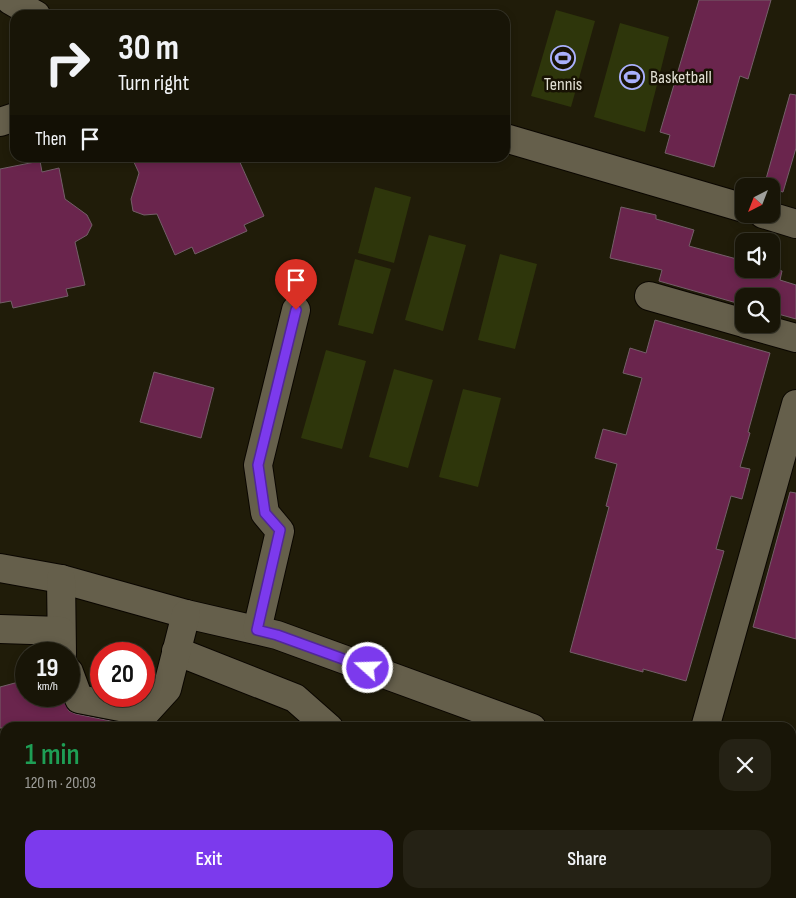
<!DOCTYPE html>
<meta charset="utf-8">
<style>
body{margin:0;font-family:"Sofia Sans Condensed",sans-serif;background:#252215;color:#f1f3f6;height:100vh;display:flex;flex-direction:column;font-size:19px;white-space:nowrap}
*{box-sizing:border-box;margin:0}
p{font-size:16px;color:#9f9f9b}
.icon{flex:none;width:28px;height:28px;fill:none;stroke:currentColor;stroke-width:2;stroke-linecap:round;stroke-linejoin:round}
.map{position:relative;flex:1;overflow:hidden}
.details{position:absolute;left:0px;top:722px;width:796px;height:176px;display:flex;flex-direction:column;background:#181507;border-radius:15px 15px 0 0;box-shadow:0 2px 8px #0003,0 0 0 1px #363428}
.details>*{flex:none}
.top-card{position:absolute;left:10px;top:10px;width:500px;height:152px;border-radius:15px;box-shadow:0 2px 8px #0003,0 0 0 1px #363428;background:#181507;color:#f1f3f6;overflow:hidden}
.needle{width:32px;rotate:222deg}
.buttons{position:absolute;left:735px;top:178px;display:grid;gap:10px}
.buttons a{display:grid;place-items:center;width:45px;height:45px;border-radius:10px;background:#181507;box-shadow:0 2px 8px #0003,0 0 0 1px #363428;font-size:25px}
.speed{position:absolute;left:15px;top:642px;display:flex;gap:10px;font-size:25px;font-weight:700;text-align:center}
.speed>*{display:grid;place-content:center;width:65px;height:65px;border-radius:50%;background:#181507;box-shadow:0 2px 8px #0003,0 0 0 1px #363428;line-height:1}
.speed small{font-size:12px;font-weight:400}
.speed .limit{border:8px solid #d22;background:#fff;color:#111}
.pin{position:absolute;display:grid;place-items:center;width:42px;height:42px;color:#fff;margin:-51px -21px;border-radius:50% 50% 50% 0;rotate:-45deg;box-shadow:0 0 5px #0007}
.pin .icon{rotate:45deg}
.me{position:absolute;width:55px;margin:-28px;rotate:290deg;stroke-linejoin:round;filter:drop-shadow(0 0 4px #0008)}
.turn{display:flex;align-items:center;gap:18px;height:105px;padding:0 25px;font-size:22px}
.turn .icon{width:65px;height:65px;stroke-width:2.5}
.turn b{display:block;font-size:35px;line-height:42px}
.then{display:flex;align-items:center;height:48px;padding:0 25px;background:#0003;gap:10px;font-size:19px}
.round{display:grid;place-items:center;flex:none;width:52px;height:52px;border-radius:15px;background:#252215}
.headline{display:flex;align-items:center;justify-content:space-between;height:85px;padding:0 25px}
h1{font-size:30px;font-weight:600;line-height:38px;color:#1e9e55}
.primary-button{display:flex;gap:10px;margin-top:auto;padding:10px 25px}
.primary-button a{flex:1;height:58px;border-radius:15px;background:#7c3aed;color:#fff;font-size:20px;font-weight:600;line-height:58px;text-align:center}
.primary-button a+a{background:#252215;color:#f1f3f6}
.map>svg:first-child{display:block}
.green{fill:#2e360b}
.building{fill:#6a254d;stroke:#745f69}
.lines{fill:none;stroke-linecap:round;stroke-linejoin:round}
.minor-casing{stroke:#0a0600;stroke-width:30}
.minor{stroke:#655f4b;stroke-width:28}
.route-casing{stroke:#51269a;stroke-width:12}
.route{stroke:#7c3aed;stroke-width:9}
.labels{text-anchor:middle;dominant-baseline:central;stroke-width:5;stroke-linejoin:round;paint-order:stroke}
.poi-label{font-size:18px;fill:#e0ded2;stroke:#171203;text-anchor:start}
</style>
<div class="map">
<svg width="796" height="898" viewBox="0 0 796 898">
<rect width="100%" height="100%" fill="#201c09"/>
<!-- green -->
<g class="green">
<path d="M 556,10 L 595,21 L 571,107 L 531,96 Z"/>
<path d="M 620,23 L 669,37 L 645,132 L 594,117 Z"/>
<path d="M 375,187 L 411,197 L 394,263 L 358,253 Z"/>
<path d="M 429,235 L 466,245 L 443,331 L 405,320 Z"/>
<path d="M 500,254 L 537,264 L 515,349 L 478,340 Z"/>
<path d="M 355,259 L 391,269 L 373,334 L 338,325 Z"/>
<path d="M 326,350 L 366,361 L 342,449 L 301,438 Z"/>
<path d="M 394,369 L 433,380 L 408,468 L 369,457 Z"/>
<path d="M 463,389 L 501,398 L 478,487 L 439,477 Z"/>
</g>
<!-- building -->
<g class="building">
<path d="M 699,0 L 771,0 L 748,79 L 740,76 L 714,167 L 665,153 L 670,135 L 660,132 Z"/>
<path d="M 790,94 L 796,95 L 796,148 L 783,192 L 771,189 L 771,186 L 764,186 Z"/>
<path d="M 132,158 L 238,158 L 264,216 L 244,225 L 247,231 L 195,254 L 192,247 L 175,255 L 157,214 L 144,215 L 133,211 L 131,199 L 139,173 Z"/>
<path d="M 40,161 L 42,172 L 59,168 L 65,199 L 87,215 L 92,225 L 87,235 L 75,242 L 85,285 L 66,289 L 68,296 L 13,308 L 11,301 L 0,303 L 0,169 Z"/>
<path d="M 621,207 L 656,215 L 656,219 L 694,230 L 689,246 L 744,261 L 744,269 L 771,268 L 782,271 L 780,280 L 796,285 L 796,319 L 771,312 L 771,296 L 744,296 L 744,305 L 659,281 L 662,270 L 610,258 Z"/>
<path d="M 655,320 L 770,353 L 748,432 L 750,433 L 740,467 L 750,469 L 742,499 L 731,496 L 716,549 L 724,551 L 686,681 L 643,669 L 643,672 L 570,652 L 609,507 L 606,506 L 617,464 L 595,458 L 603,429 L 626,435 L 642,378 L 623,373 L 630,348 L 646,353 Z"/>
<path d="M 154,372 L 214,388 L 201,438 L 140,422 Z"/>
<path d="M 790,492 L 796,493 L 796,639 L 753,627 Z"/>
<path d="M 26,680 L 26,696 L 61,696 L 69,711 L 76,714 L 126,724 L 125,728 L 0,728 L 0,687 Z"/>
</g>
<g class="lines">
<defs>
<g id="minor">
<path d="M 10,0 L 36,15"/>
<path d="M 0,122 L 15,117"/>
<path d="M 505,138 L 744,208"/>
<path d="M 763,214 L 796,224"/>
<path d="M 649,296 L 744,323"/>
<path d="M 746,324 L 796,338"/>
<path d="M 0,568 L 61,579 L 186,614 L 277,635 L 532,728"/>
<path d="M 61,579 L 62,654"/>
<path d="M 0,629 L 61,631"/>
<path d="M 257,630 L 280,531 L 265,513 L 258,465 L 296,310"/>
<path d="M 176,651 L 295,698 L 329,728"/>
<path d="M 69,672 L 79,699 L 146,712 L 167,689 L 186,614"/>
<path d="M 705,728 L 796,404"/>
<path d="M 791,837 L 796,839"/>
<path d="M 478,894 L 481,898"/>
</g>
</defs>
<!-- minor casing -->
<use href="#minor" class="minor-casing"/>
<!-- minor -->
<use href="#minor" class="minor"/>
</g>
<g class="lines">
<defs>
<path id="route" d="M 296,310 L 258,465 L 265,513 L 280,530 L 257,630 L 277,635 L 368,668"/>
</defs>
<!-- route casing -->
<use href="#route" class="route-casing"/>
<!-- route -->
<use href="#route" class="route"/>
</g>
<!-- icons -->
<defs>
<symbol id="stadium-ring" viewBox="-11 -11 22 22"><circle r="9.5" fill="#171203" stroke="#a9b0fc" stroke-width="1.5"/><path d="M0-5a6.5 5 0 1 0 0 10a6.5 5 0 1 0 0-10ZM-3.5-1.8h7v3.6h-7Z" fill="#a9b0fc"/></symbol>
</defs>
<g fill-rule="evenodd">
<use href="#stadium-ring" x="549" y="44" width="28" height="28"/>
<use href="#stadium-ring" x="618" y="63" width="28" height="28"/>
</g>
<g class="labels">
<!-- poi labels -->
<g class="poi-label">
<text x="650" y="77">Basketball</text>
<text x="563" y="84" text-anchor="middle">Tennis</text>
</g>
</g>
</svg>
<div class="buttons">
<a><svg class="needle" viewBox="-14 -14 28 28"><path d="M0-13l5 13h-10z" fill="#e53935"/><path d="M0 13l5-13h-10z" fill="#9f9f9b"/></svg></a>
<a><svg class="icon" aria-label="sound" viewBox="0 0 24 24"><path d="M4 9h4l5-4v14l-5-4H4zM17 9q2 3 0 6"/></svg></a>
<a><svg class="icon" aria-label="search" viewBox="0 0 24 24"><circle cx="10" cy="10" r="6"/><path d="M15 15l6 6"/></svg></a>
</div>
<div class="speed"><div>19<small>km/h</small></div><div class="limit">20</div></div>
<div class="pin" style="left:296px;top:310px;background:#d93025"><svg class="icon" aria-label="arrive" viewBox="0 0 24 24"><path d="M6 21V4h12l-3 4 3 4H6"/></svg></div>
<svg class="me" style="left:368px;top:668px" viewBox="-20 -20 40 40"><circle r="17" fill="#7c3aed" stroke="#fff" stroke-width="3"/><path d="M0-11L8 9 0 5-8 9z" fill="#fff"/></svg>
<div class="top-card">
<div class="turn"><svg class="icon" aria-label="right" viewBox="0 0 24 24"><path d="M7 20v-9h11M14 6l5 5-5 5"/></svg><div><b>30 m</b>Turn right</div></div>
<div class="then">Then<svg class="icon" aria-label="arrive" viewBox="0 0 24 24"><path d="M6 21V4h12l-3 4 3 4H6"/></svg></div>
</div>
<section class="details">
<div class="headline"><div><h1>1 min</h1><p>120 m · 20:03</p></div><a class="round"><svg class="icon" aria-label="close" viewBox="0 0 24 24"><path d="M6 6l12 12M18 6L6 18"/></svg></a></div>
<div class="primary-button"><a>Exit</a><a>Share</a></div>
</section>
</div>
